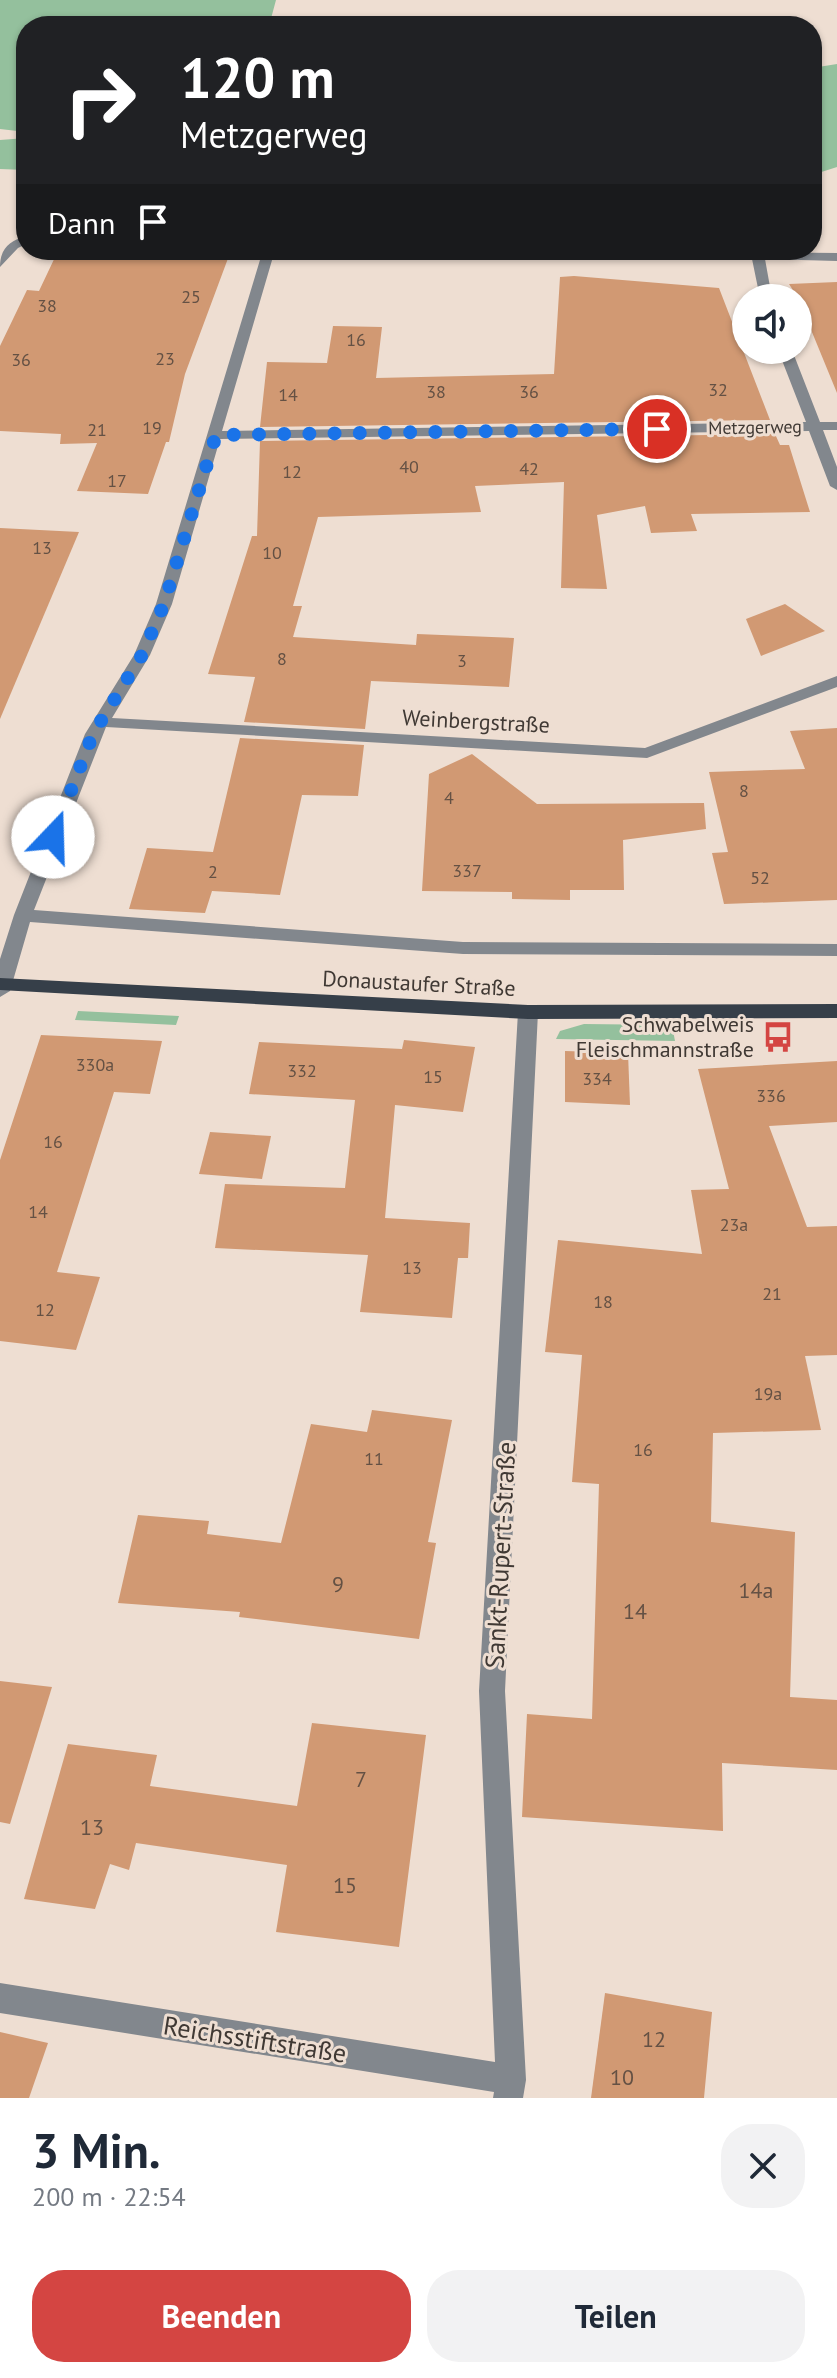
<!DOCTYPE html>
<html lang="de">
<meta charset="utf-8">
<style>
body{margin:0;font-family:"PT Sans",sans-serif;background:#f2f2f3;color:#1f2937;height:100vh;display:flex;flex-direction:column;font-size:30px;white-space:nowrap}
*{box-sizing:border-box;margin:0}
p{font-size:26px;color:#747a83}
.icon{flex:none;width:44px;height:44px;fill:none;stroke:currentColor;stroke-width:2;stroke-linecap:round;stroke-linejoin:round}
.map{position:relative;height:2098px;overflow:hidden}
.panel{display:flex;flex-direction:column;background:#fff;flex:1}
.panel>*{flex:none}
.top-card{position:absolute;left:16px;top:16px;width:806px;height:244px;border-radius:32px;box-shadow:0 2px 6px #0004;background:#202124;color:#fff;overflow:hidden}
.buttons{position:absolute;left:732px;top:284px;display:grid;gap:16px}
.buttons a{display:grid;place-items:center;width:80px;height:80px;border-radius:50%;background:#fff;box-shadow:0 2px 6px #0004;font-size:40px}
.pin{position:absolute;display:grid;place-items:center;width:68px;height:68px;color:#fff;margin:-34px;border:4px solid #fff;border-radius:50%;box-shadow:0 2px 8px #0007}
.me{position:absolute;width:88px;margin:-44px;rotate:21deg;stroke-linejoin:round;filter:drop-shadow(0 0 6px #0008)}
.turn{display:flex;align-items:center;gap:28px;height:168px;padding:0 32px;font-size:36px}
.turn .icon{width:104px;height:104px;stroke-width:2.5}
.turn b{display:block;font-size:56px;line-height:68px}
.then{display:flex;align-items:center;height:76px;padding:0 32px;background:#0003;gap:16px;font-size:30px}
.round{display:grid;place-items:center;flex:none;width:84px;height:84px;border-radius:32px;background:#f2f2f3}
.headline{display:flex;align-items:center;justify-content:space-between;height:136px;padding:0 32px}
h1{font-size:48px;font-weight:700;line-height:60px}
.action{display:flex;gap:16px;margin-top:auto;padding:16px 32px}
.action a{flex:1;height:92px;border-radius:32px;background:#d44542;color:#fff;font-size:32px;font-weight:700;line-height:92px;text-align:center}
.action a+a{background:#f2f2f3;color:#1f2937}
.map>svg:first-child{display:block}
.green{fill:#94c09d}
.building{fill:#d19973}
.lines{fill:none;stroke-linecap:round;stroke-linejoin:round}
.minor{fill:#82878d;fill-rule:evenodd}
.major{fill:#363f49;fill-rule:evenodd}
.route{stroke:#1a73e8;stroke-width:14;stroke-dasharray:0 25.2}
.labels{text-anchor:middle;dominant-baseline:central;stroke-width:6;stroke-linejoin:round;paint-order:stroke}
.number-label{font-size:18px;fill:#645144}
.far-street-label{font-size:18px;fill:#403934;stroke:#eeded2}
.street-label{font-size:22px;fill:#403934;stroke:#eeded2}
.poi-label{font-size:22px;fill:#403934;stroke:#eeded2;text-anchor:end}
.near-number-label{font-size:22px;fill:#645144}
.near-street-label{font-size:26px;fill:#403934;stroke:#eeded2}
</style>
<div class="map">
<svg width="837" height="2098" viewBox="0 0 837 2098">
<rect width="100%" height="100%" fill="#eeded2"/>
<!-- green -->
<g class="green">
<path d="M 0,0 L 276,0 L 269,26 L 26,26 L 26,132 L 0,129 Z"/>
<path d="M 837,64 L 837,167 L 812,175 L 812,68 Z"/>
<path d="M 26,138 L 26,170 L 0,169 L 0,140 Z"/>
<path d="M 78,1011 L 179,1016 L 176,1025 L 75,1020 Z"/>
<path d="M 584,1024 L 672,1025 L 675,1041 L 556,1039 L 560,1031 Z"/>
</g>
<!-- building -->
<g class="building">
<path d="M 166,250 L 230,253 L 185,374 L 169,442 L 166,442 L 148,494 L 77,491 L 97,443 L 60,444 L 61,434 L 0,431 L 0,346 L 27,290 L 39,291 L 57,253 L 163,257 Z"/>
<path d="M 574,276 L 719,288 L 770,420 L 260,427 L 267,362 L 327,363 L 333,326 L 382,327 L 376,378 L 554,374 L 560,277 Z"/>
<path d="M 837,282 L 837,393 L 798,298 L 789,284 Z"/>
<path d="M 775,434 L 780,445 L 789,445 L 810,512 L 691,514 L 697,531 L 651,533 L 645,506 L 597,515 L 607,589 L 561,588 L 564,482 L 475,486 L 481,512 L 318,517 L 293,606 L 302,606 L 293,637 L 416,645 L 417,634 L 514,638 L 509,687 L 371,681 L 365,729 L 244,722 L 255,677 L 208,674 L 252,536 L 257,536 L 260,441 Z"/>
<path d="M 0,528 L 79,532 L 0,719 Z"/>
<path d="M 785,604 L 825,631 L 761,656 L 746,619 Z"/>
<path d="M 837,728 L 837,900 L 724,904 L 712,853 L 728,852 L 709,772 L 805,769 L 790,731 Z"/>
<path d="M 240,738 L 364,745 L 358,796 L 302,795 L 280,895 L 212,891 L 205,913 L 129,909 L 147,848 L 213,852 Z"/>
<path d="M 472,754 L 537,804 L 704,803 L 706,829 L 623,840 L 624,890 L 570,890 L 570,900 L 512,899 L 512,892 L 422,891 L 429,774 Z"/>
<path d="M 41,1035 L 162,1041 L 150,1094 L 114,1092 L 57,1272 L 100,1277 L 76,1350 L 0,1341 L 0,1160 Z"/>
<path d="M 404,1040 L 475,1047 L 463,1112 L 395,1105 L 385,1218 L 470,1223 L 468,1258 L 458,1258 L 452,1318 L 360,1312 L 368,1255 L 215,1248 L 225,1184 L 345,1188 L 355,1100 L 249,1094 L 259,1042 L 402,1049 Z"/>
<path d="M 565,1051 L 628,1053 L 630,1105 L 565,1102 Z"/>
<path d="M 837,1061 L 837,1122 L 769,1126 L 807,1227 L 837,1226 L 837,1355 L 805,1356 L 821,1430 L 713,1433 L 711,1522 L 795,1532 L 790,1697 L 837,1700 L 837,1770 L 722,1763 L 723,1831 L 522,1817 L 527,1714 L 592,1719 L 599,1484 L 572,1482 L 582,1355 L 545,1352 L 558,1240 L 702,1254 L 691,1190 L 729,1189 L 698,1069 Z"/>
<path d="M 210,1132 L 271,1136 L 262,1179 L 199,1174 Z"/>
<path d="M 372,1410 L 452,1420 L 428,1542 L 436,1543 L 419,1639 L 239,1617 L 240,1612 L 118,1603 L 138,1515 L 209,1521 L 207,1534 L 281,1543 L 311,1424 L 367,1432 Z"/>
<path d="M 0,1681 L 52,1687 L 10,1824 L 0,1822 Z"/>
<path d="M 312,1723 L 426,1735 L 399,1947 L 276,1932 L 287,1865 L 136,1843 L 129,1870 L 110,1864 L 95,1909 L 24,1899 L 68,1744 L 157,1755 L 150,1786 L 297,1806 Z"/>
<path d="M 605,1993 L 712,2012 L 704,2098 L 591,2098 Z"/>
<path d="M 0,2032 L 48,2043 L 29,2098 L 0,2098 Z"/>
</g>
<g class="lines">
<!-- minor -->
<g class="minor">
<path d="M 26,236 L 26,244 L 18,248 L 0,267 C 0,249 9,241 26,236 Z"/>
<path d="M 263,250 L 275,250 L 222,431 L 806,422 L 778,350 L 792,350 L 820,422 L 837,422 L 837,430 L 823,430 L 837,467 L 837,490 L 830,486 L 809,431 L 220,439 L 172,604 L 150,655 L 112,718 L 645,748 L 837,676 L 837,687 L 647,758 L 106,727 L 34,910 L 463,942 L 837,944 L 837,956 L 463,954 L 30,922 L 10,991 L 0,997 L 0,959 L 14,915 L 85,734 L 134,655 L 156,604 Z"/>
<path d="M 555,250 L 837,253 L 837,261 L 765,259 L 772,298 L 760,298 L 752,259 L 561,254 Z"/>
<path d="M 528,1005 L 538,1012 L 505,1691 L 526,2080 L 523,2098 L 493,2098 L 494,2092 L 0,2013 L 0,1983 L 495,2062 L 479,1691 L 518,1012 Z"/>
</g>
<!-- major -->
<path class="major" d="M 0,978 L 528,1005 L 837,1004 L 837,1018 L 528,1019 L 0,990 Z"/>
</g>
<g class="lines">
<!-- route -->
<path class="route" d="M 53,837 L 93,734 L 142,655 L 164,604 L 216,435 L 657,429"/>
</g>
<!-- icons -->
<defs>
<symbol id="bus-bare" viewBox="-9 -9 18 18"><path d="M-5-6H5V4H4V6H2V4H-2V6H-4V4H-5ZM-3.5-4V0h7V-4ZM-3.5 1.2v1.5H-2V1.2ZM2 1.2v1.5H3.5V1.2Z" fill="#d44542" stroke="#eeded2" stroke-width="2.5" paint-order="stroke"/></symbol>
</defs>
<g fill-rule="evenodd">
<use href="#bus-bare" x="756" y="1015" width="44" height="44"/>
</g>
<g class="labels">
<!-- number labels -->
<g class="number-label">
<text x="191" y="296">25</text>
<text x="47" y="305">38</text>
<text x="356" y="339">16</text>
<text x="165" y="358">23</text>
<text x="21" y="359">36</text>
<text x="718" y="389">32</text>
<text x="436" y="391">38</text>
<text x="529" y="391">36</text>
<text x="288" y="394">14</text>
<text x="152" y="427">19</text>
<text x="97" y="429">21</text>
<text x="409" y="466">40</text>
<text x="529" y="468">42</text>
<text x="292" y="471">12</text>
<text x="117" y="480">17</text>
<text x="42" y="547">13</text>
<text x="272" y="552">10</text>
<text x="282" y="658">8</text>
<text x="462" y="660">3</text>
<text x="744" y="790">8</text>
<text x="449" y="797">4</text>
<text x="467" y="870">337</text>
<text x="213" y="871">2</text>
<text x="760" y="877">52</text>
<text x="95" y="1064">330a</text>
<text x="302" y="1070">332</text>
<text x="433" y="1076">15</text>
<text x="597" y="1078">334</text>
<text x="771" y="1095">336</text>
<text x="53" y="1141">16</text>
<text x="38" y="1211">14</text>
<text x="734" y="1224">23a</text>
<text x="412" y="1267">13</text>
<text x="772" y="1293">21</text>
<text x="603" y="1301">18</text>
<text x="45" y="1309">12</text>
<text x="768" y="1393">19a</text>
<text x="643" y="1449">16</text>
<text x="374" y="1458">11</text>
</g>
<!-- far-street labels -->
<g class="far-street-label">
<text transform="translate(755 427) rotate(-1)">Metzgerweg</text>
</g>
<!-- street labels -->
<g class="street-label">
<text transform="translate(476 721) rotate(3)">Weinbergstraße</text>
<text transform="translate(419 983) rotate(3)">Donaustaufer Straße</text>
</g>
<!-- poi labels -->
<g class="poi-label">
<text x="754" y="1024">Schwabelweis<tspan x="754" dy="25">Fleischmannstraße</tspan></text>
</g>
<!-- near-number labels -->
<g class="near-number-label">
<text x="338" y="1584">9</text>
<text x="756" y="1590">14a</text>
<text x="635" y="1611">14</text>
<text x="361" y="1779">7</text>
<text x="92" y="1827">13</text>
<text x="345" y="1885">15</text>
<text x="654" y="2039">12</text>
<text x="622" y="2077">10</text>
</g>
<!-- near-street labels -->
<g class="near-street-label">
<text transform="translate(500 1555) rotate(-87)">Sankt-Rupert-Straße</text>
<text transform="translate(255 2039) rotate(9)">Reichsstiftstraße</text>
</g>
</g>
</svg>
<div class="buttons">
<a><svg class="icon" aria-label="sound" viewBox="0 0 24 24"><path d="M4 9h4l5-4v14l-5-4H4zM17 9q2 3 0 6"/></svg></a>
</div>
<div class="pin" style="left:657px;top:429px;background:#d93025"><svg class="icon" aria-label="arrive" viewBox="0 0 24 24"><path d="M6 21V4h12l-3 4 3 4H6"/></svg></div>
<svg class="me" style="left:53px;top:837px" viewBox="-20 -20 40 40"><circle r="19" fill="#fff"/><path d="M0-13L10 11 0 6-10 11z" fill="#1a73e8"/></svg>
<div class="top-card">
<div class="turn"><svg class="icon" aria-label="right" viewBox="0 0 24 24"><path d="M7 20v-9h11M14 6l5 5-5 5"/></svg><div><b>120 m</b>Metzgerweg</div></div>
<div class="then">Dann<svg class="icon" aria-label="arrive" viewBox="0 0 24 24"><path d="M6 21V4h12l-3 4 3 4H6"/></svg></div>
</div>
</div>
<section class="panel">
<div class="headline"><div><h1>3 Min.</h1><p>200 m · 22:54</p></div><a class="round"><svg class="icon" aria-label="close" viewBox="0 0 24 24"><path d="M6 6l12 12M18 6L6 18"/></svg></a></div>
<div class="action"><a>Beenden</a><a>Teilen</a></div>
</section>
